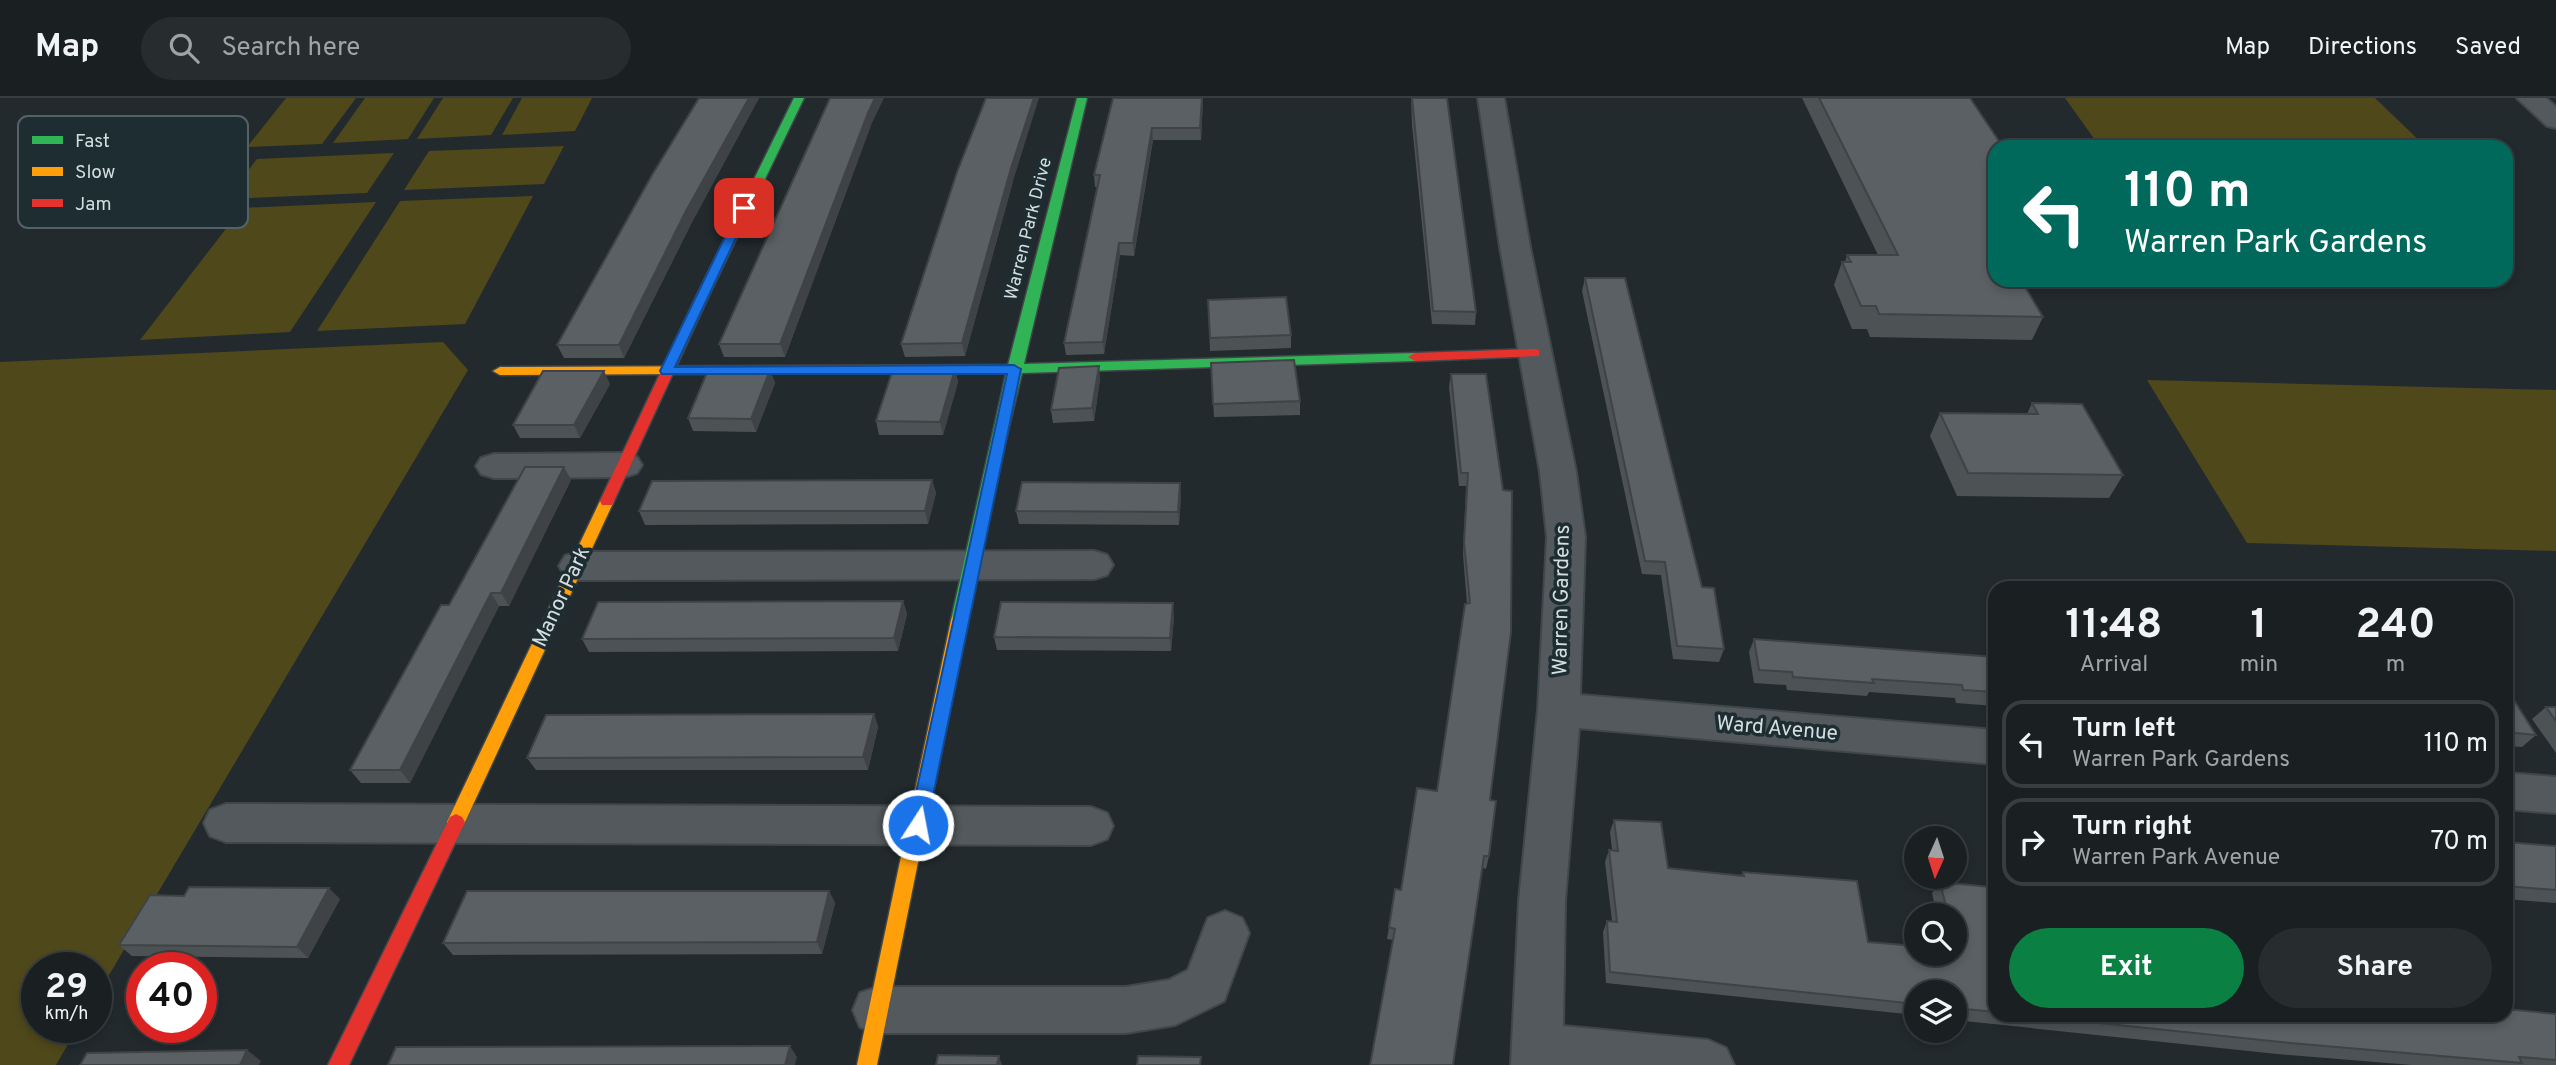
<!DOCTYPE html>
<style>
body{margin:0;font-family:Overpass,sans-serif;background:#272d2f;color:#f1f3f6;height:100vh;display:flex;flex-direction:column;font-size:26px;white-space:nowrap}
*{box-sizing:border-box;margin:0}
p{font-size:23px;color:#9fa3a5}
.icon{flex:none;width:38px;height:38px;fill:none;stroke:currentColor;stroke-width:2;stroke-linecap:round;stroke-linejoin:round}
.map{position:relative;flex:1;overflow:hidden}
.details{position:absolute;left:1988px;top:483px;width:525px;height:441px;display:flex;flex-direction:column;background:#1a2022;border-radius:21px;box-shadow:0 4px 10px #0003,0 0 0 2px #383e40}
.details>*{flex:none}
.guide{position:absolute;left:1988px;top:42px;width:525px;height:147px;border-radius:21px;box-shadow:0 4px 10px #0003,0 0 0 2px #383e40;background:#00695c;color:#fff;overflow:hidden}
.needle{width:46px;rotate:183deg}
.controls{position:absolute;left:1904px;top:728px;display:grid;gap:14px}
.controls a{display:grid;place-items:center;width:63px;height:63px;border-radius:50%;background:#1a2022;box-shadow:0 4px 10px #0003,0 0 0 2px #383e40;font-size:35px}
.speed{position:absolute;left:21px;top:854px;display:flex;gap:14px;font-size:35px;font-weight:700;text-align:center}
.speed>*{display:grid;place-content:center;width:91px;height:91px;border-radius:50%;background:#1a2022;box-shadow:0 4px 10px #0003,0 0 0 2px #383e40;line-height:1}
.speed small{font-size:18px;font-weight:400}
.speed .limit{border:10px solid #d22;background:#fff;color:#111}
.pin{position:absolute;display:grid;place-items:center;width:60px;height:60px;color:#fff;margin:-30px;border-radius:14px;box-shadow:0 4px 10px #0006}
.me{position:absolute;width:77px;margin:-38px;rotate:11deg;stroke-linejoin:round;filter:drop-shadow(0 0 5px #0008)}
.turn{display:flex;align-items:center;gap:24px;height:147px;padding:0 21px;font-size:32px}
.turn .icon{width:91px;height:91px;stroke-width:2.5}
.turn b{display:block;font-size:49px;line-height:60px}
.eta{display:flex;justify-content:space-evenly;align-items:center;height:119px;text-align:center}
.eta b{font-size:42px;font-weight:700;line-height:49px}
.action{display:flex;gap:14px;margin-top:auto;padding:14px 21px}
.action a{flex:1;height:80px;border-radius:42px;background:#0b8043;color:#fff;font-size:28px;font-weight:700;line-height:80px;text-align:center}
.action a+a{background:#272d2f;color:#f1f3f6}
ul{padding:0;list-style:none}
li{display:flex;align-items:center;gap:21px;height:88px;margin:0 14px 10px;padding:0 7px;border:4px solid #383e40;border-radius:21px}
li div{flex:1}
li b{display:block;font-size:26px}
li em{font-style:normal}
header{display:flex;align-items:center;gap:42px;box-sizing:border-box;height:98px;padding:0 35px;background:#1a2022;border-bottom:2px solid #383e40}
header strong{font-size:33px}
nav{display:flex;gap:38px;margin-inline-start:auto;font-size:24px}
.search{width:490px;height:63px;background:#272d2f;display:flex;align-items:center;gap:18px;box-sizing:border-box;padding:0 24px;border-radius:38px;color:#9fa3a5;font-size:26px}
.map>svg:first-child{display:block}
.green{fill:#4f481b}
.lines{fill:none;stroke-linecap:round;stroke-linejoin:round}
.street-casing{stroke:#40474a;stroke-width:4}
.fast-casing{stroke:#40474a;stroke-width:3}
.slow-casing{stroke:#40474a;stroke-width:3}
.jam-casing{stroke:#40474a;stroke-width:3}
.street{fill:#53595c;fill-rule:evenodd}
.fast{fill:#30b455;fill-rule:evenodd}
.slow{fill:#ff9f0a;fill-rule:evenodd}
.jam{fill:#e5322d;fill-rule:evenodd}
.wall{fill:#4d5355}
.shaded-wall{fill:#3f4345}
.building{fill:#5a6063;stroke:#3f4345;stroke-width:2}
.route{fill:#1a73e8;stroke:#114b97;stroke-width:2}
.labels{text-anchor:middle;dominant-baseline:central;stroke-width:7;stroke-linejoin:round;paint-order:stroke}
.far-street-label{font-size:18px;fill:#d4dee1;stroke:#1d2d32}
.street-label{font-size:21px;fill:#d4dee1;stroke:#1d2d32}
.key{fill:#1d2d32;stroke:#546267;stroke-width:2}
.key-label{font-size:19px;fill:#d4dee1}
</style>
<header>
<strong>Map</strong>
<div class="search"><svg class="icon" aria-label="search" viewBox="0 0 24 24"><circle cx="10" cy="10" r="6"/><path d="M15 15l6 6"/></svg>Search here</div>
<nav><a>Map</a><a>Directions</a><a>Saved</a></nav>
</header>
<div class="map">
<svg width="2556" height="967" viewBox="0 0 2556 967">
<rect width="100%" height="100%" fill="#222a2d"/>
<!-- green -->
<g class="green">
<path d="M 286,0 L 356,0 L 322,46 L 247,49 Z"/>
<path d="M 365,0 L 434,0 L 408,41 L 333,45 Z"/>
<path d="M 443,0 L 513,0 L 491,37 L 417,41 Z"/>
<path d="M 522,0 L 592,0 L 575,33 L 502,37 Z"/>
<path d="M 2065,0 L 2375,0 L 2426,49 L 2100,49 Z"/>
<path d="M 564,48 L 544,86 L 404,92 L 429,53 Z"/>
<path d="M 394,55 L 367,95 L 226,101 L 257,61 Z"/>
<path d="M 533,98 L 465,226 L 317,233 L 400,103 Z"/>
<path d="M 376,104 L 290,234 L 140,242 L 242,110 Z"/>
<path d="M 443,244 L 468,272 L 96,899 L 96,870 L 37,870 L 37,929 L 78,929 L 56,967 L 0,967 L 0,264 Z"/>
<path d="M 2147,282 L 2556,292 L 2556,453 L 2247,445 Z"/>
</g>
<g class="lines">
<defs>
<g id="street">
<path d="M 1478,0 L 1504,0 L 1530,149 L 1576,374 L 1585,439 L 1580,597 L 1995,632 L 1995,666 L 1579,630 L 1565,803 L 1563,928 L 1708,942 L 1726,950 L 1734,967 L 1511,967 L 1519,803 L 1538,612 L 1547,439 L 1540,374 L 1500,149 Z"/>
<path d="M 2517,0 L 2546,0 L 2556,9 L 2556,30 L 2547,28 Z"/>
<path d="M 624,355 L 637,359 L 642,367 L 637,375 L 624,379 L 494,380 L 481,376 L 476,368 L 481,360 L 494,356 Z"/>
<path d="M 1094,453 L 1107,457 L 1113,467 L 1107,477 L 1094,481 L 578,482 L 565,478 L 559,468 L 565,458 L 578,454 Z"/>
<path d="M 2506,675 L 2556,679 L 2556,715 L 2506,711 Z"/>
<path d="M 226,706 L 1091,709 L 1107,715 L 1113,728 L 1107,741 L 1091,747 L 226,744 L 210,738 L 204,725 L 210,712 Z"/>
<path d="M 1225,813 L 1242,820 L 1249,835 L 1224,903 L 1175,927 L 1126,935 L 878,935 L 860,929 L 853,912 L 860,895 L 878,889 L 1126,889 L 1169,882 L 1188,872 L 1208,820 Z"/>
</g>
<g id="fast">
<path d="M 794,0 L 804,0 L 710,195 L 704,199 L 700,198 L 698,195 Z"/>
<path d="M 1077,0 L 1087,0 L 1024,266 L 1415,255 L 1422,259 L 1415,263 L 1022,275 L 993,394 L 967,522 L 965,526 L 953,526 L 951,522 L 1007,271 Z"/>
</g>
<g id="slow">
<path d="M 1014,267 L 1019,268 L 1021,271 L 1019,274 L 500,277 L 493,273 L 500,269 Z"/>
<path d="M 607,398 L 614,403 L 465,724 L 462,729 L 456,732 L 450,729 L 447,724 L 600,403 Z"/>
<path d="M 959,516 L 965,518 L 967,522 L 877,967 L 857,967 L 951,522 L 953,518 Z"/>
</g>
<g id="jam">
<path d="M 704,191 L 710,195 L 614,403 L 612,407 L 602,407 L 600,403 L 698,195 Z"/>
<path d="M 1534,251 L 1539,252 L 1539,258 L 1415,263 L 1408,259 L 1415,255 Z"/>
<path d="M 456,716 L 462,719 L 465,724 L 349,967 L 328,967 L 450,719 Z"/>
</g>
</defs>
<!-- street casing -->
<use href="#street" class="street-casing"/>
<!-- fast casing -->
<use href="#fast" class="fast-casing"/>
<!-- slow casing -->
<use href="#slow" class="slow-casing"/>
<!-- jam casing -->
<use href="#jam" class="jam-casing"/>
<!-- street -->
<use href="#street" class="street"/>
<!-- fast -->
<use href="#fast" class="fast"/>
<!-- slow -->
<use href="#slow" class="slow"/>
<!-- jam -->
<use href="#jam" class="jam"/>
</g>
<!-- wall -->
<g class="wall">
<path d="M 699,0 L 759,0 L 691,126 L 624,260 L 564,260 L 557,247 Z"/>
<path d="M 1113,0 L 1203,0 L 1201,42 L 1153,42 L 1134,158 L 1120,157 L 1104,256 L 1066,257 L 1064,245 L 1097,89 L 1095,89 L 1094,77 Z"/>
<path d="M 1411,0 L 1447,0 L 1476,214 L 1475,227 L 1432,226 L 1412,27 Z"/>
<path d="M 1802,0 L 1970,0 L 1995,182 L 2070,182 L 2069,184 L 2022,184 L 2043,219 L 2032,242 L 1870,239 L 1867,231 L 1852,231 L 1834,187 L 1842,164 L 1845,164 L 1847,157 L 1878,157 Z"/>
<path d="M 871,27 L 785,259 L 724,259 L 719,246 Z"/>
<path d="M 1013,83 L 965,258 L 905,259 L 901,246 Z"/>
<path d="M 1585,180 L 1702,489 L 1724,551 L 1719,564 L 1673,561 L 1661,477 L 1642,476 L 1582,193 Z"/>
<path d="M 1208,202 L 1291,237 L 1291,250 L 1210,253 Z"/>
<path d="M 1211,265 L 1300,303 L 1300,317 L 1214,319 Z"/>
<path d="M 955,271 L 958,284 L 943,337 L 879,337 L 876,323 Z"/>
<path d="M 770,272 L 775,285 L 756,334 L 693,333 L 688,320 Z"/>
<path d="M 1451,276 L 1511,534 L 1490,702 L 1489,758 L 1486,771 L 1483,770 L 1393,842 L 1387,841 L 1389,829 L 1401,792 L 1437,693 L 1467,506 L 1463,457 L 1466,388 L 1459,388 L 1449,289 Z"/>
<path d="M 1100,281 L 1094,323 L 1053,325 L 1051,312 Z"/>
<path d="M 610,286 L 580,340 L 520,340 L 513,327 Z"/>
<path d="M 2032,305 L 2123,377 L 2109,400 L 1957,398 L 1930,338 L 1940,315 L 2027,316 Z"/>
<path d="M 571,382 L 509,508 L 499,508 L 410,685 L 361,685 L 350,672 L 449,507 Z"/>
<path d="M 932,382 L 936,395 L 928,426 L 645,427 L 639,413 Z"/>
<path d="M 1181,398 L 1179,427 L 1019,426 L 1016,413 Z"/>
<path d="M 903,503 L 907,516 L 898,553 L 589,554 L 582,541 Z"/>
<path d="M 1174,519 L 1171,553 L 997,552 L 994,539 Z"/>
<path d="M 1754,541 L 1995,559 L 1995,608 L 1956,605 L 1955,600 L 1869,594 L 1867,598 L 1787,592 L 1786,587 L 1754,585 L 1749,554 Z"/>
<path d="M 2506,599 L 2536,637 L 2522,649 L 2506,648 Z"/>
<path d="M 2546,609 L 2556,609 L 2556,655 L 2532,621 Z"/>
<path d="M 874,616 L 878,629 L 868,672 L 536,672 L 527,660 Z"/>
<path d="M 1614,722 L 1668,770 L 1741,778 L 1743,774 L 1868,844 L 1955,856 L 1955,817 L 1937,817 L 1932,795 L 1940,784 L 1995,809 L 1995,917 L 2506,917 L 2556,916 L 2556,967 L 2412,967 L 2277,956 L 1955,922 L 1955,894 L 1916,894 L 1916,917 L 1606,885 L 1603,834 L 1607,823 L 1612,823 L 1605,764 L 1609,752 L 1612,752 L 1610,734 Z"/>
<path d="M 2506,744 L 2556,748 L 2556,805 L 2506,801 Z"/>
<path d="M 829,793 L 835,805 L 822,856 L 453,857 L 443,845 Z"/>
<path d="M 184,798 L 340,801 L 308,860 L 132,858 L 119,847 Z"/>
</g>
<!-- shaded-wall -->
<g class="shaded-wall">
<path d="M 749,0 L 759,0 L 691,126 L 624,260 L 619,247 L 686,113 Z"/>
<path d="M 875,0 L 884,0 L 871,27 L 785,259 L 780,246 L 868,15 Z"/>
<path d="M 1034,0 L 1039,0 L 1013,83 L 965,258 L 962,245 L 1011,70 Z"/>
<path d="M 1202,0 L 1203,0 L 1201,42 L 1200,30 Z"/>
<path d="M 1152,30 L 1153,42 L 1134,158 L 1133,145 Z"/>
<path d="M 1119,145 L 1120,157 L 1104,256 L 1103,244 Z"/>
<path d="M 1099,268 L 1100,281 L 1094,323 L 1092,310 Z"/>
<path d="M 955,271 L 958,284 L 943,337 L 940,324 Z"/>
<path d="M 770,272 L 775,285 L 756,334 L 751,321 Z"/>
<path d="M 604,273 L 610,286 L 580,340 L 574,327 Z"/>
<path d="M 564,369 L 571,382 L 509,508 L 501,495 Z"/>
<path d="M 932,382 L 936,395 L 928,426 L 925,413 Z"/>
<path d="M 1180,385 L 1181,398 L 1179,427 L 1178,414 Z"/>
<path d="M 491,495 L 499,508 L 410,685 L 400,672 Z"/>
<path d="M 903,503 L 907,516 L 898,553 L 894,540 Z"/>
<path d="M 1173,505 L 1174,519 L 1171,553 L 1170,540 Z"/>
<path d="M 874,616 L 878,629 L 868,672 L 863,659 Z"/>
<path d="M 329,790 L 340,801 L 308,860 L 297,849 Z"/>
<path d="M 829,793 L 835,805 L 822,856 L 817,844 Z"/>
<path d="M 790,948 L 797,959 L 795,967 L 785,967 Z"/>
<path d="M 247,952 L 261,963 L 259,967 L 240,967 Z"/>
<path d="M 999,958 L 1002,967 L 997,967 Z"/>
</g>
<!-- building -->
<g class="building">
<path d="M 699,0 L 749,0 L 686,113 L 619,247 L 557,247 L 652,77 Z"/>
<path d="M 830,0 L 875,0 L 868,15 L 780,246 L 719,246 Z"/>
<path d="M 986,0 L 1034,0 L 1011,70 L 962,245 L 901,246 L 957,74 Z"/>
<path d="M 1113,0 L 1202,0 L 1200,30 L 1152,30 L 1133,145 L 1119,145 L 1103,244 L 1064,245 L 1100,77 L 1094,77 Z"/>
<path d="M 1412,0 L 1447,0 L 1476,214 L 1433,213 Z"/>
<path d="M 1819,0 L 1970,0 L 2003,49 L 1995,49 L 1995,182 L 2021,182 L 2043,219 L 1879,216 L 1876,208 L 1861,208 L 1842,164 L 1851,164 L 1847,157 L 1898,157 Z"/>
<path d="M 1585,180 L 1625,180 L 1702,489 L 1714,490 L 1724,551 L 1677,548 L 1665,464 L 1645,463 Z"/>
<path d="M 1286,199 L 1291,237 L 1210,240 L 1208,202 Z"/>
<path d="M 1294,262 L 1300,303 L 1213,306 L 1211,265 Z"/>
<path d="M 1099,268 L 1092,310 L 1051,312 L 1059,270 Z"/>
<path d="M 893,271 L 955,271 L 940,324 L 876,323 Z"/>
<path d="M 708,272 L 770,272 L 751,321 L 688,320 Z"/>
<path d="M 543,273 L 604,273 L 574,327 L 513,327 Z"/>
<path d="M 1451,276 L 1486,276 L 1503,392 L 1512,393 L 1511,534 L 1490,702 L 1496,703 L 1489,758 L 1484,758 L 1453,967 L 1370,967 L 1395,831 L 1389,829 L 1395,791 L 1401,792 L 1417,690 L 1437,693 L 1465,506 L 1470,505 L 1464,444 L 1468,375 L 1461,375 Z"/>
<path d="M 2032,305 L 2082,306 L 2123,377 L 1968,375 L 1940,315 L 2038,316 Z"/>
<path d="M 525,369 L 564,369 L 501,495 L 491,495 L 400,672 L 350,672 L 441,507 L 449,507 Z"/>
<path d="M 932,382 L 925,413 L 639,413 L 652,383 Z"/>
<path d="M 1022,384 L 1180,385 L 1178,414 L 1016,413 Z"/>
<path d="M 903,503 L 894,540 L 582,541 L 598,504 Z"/>
<path d="M 1001,504 L 1173,505 L 1170,540 L 994,539 Z"/>
<path d="M 1754,541 L 1995,559 L 1995,594 L 1963,592 L 1962,587 L 1872,581 L 1874,585 L 1793,579 L 1792,574 L 1759,572 Z"/>
<path d="M 2506,599 L 2512,599 L 2536,637 L 2506,634 Z"/>
<path d="M 2546,609 L 2556,609 L 2556,623 Z"/>
<path d="M 874,616 L 863,659 L 527,660 L 546,617 Z"/>
<path d="M 1614,722 L 1661,724 L 1668,770 L 1744,778 L 1743,774 L 1857,783 L 1868,844 L 1916,848 L 1916,856 L 1955,856 L 1955,852 L 1956,852 L 1955,846 L 1955,817 L 1948,817 L 1940,784 L 1990,789 L 1995,809 L 1995,914 L 1955,910 L 1955,894 L 1916,894 L 1916,906 L 1610,874 L 1607,823 L 1617,824 L 1609,752 L 1618,753 Z"/>
<path d="M 2506,744 L 2556,748 L 2556,792 L 2506,788 Z"/>
<path d="M 189,789 L 329,790 L 297,849 L 119,847 L 150,797 L 184,798 Z"/>
<path d="M 467,793 L 829,793 L 817,844 L 443,845 Z"/>
<path d="M 2506,911 L 2556,916 L 2556,962 L 2519,959 L 2522,965 L 2290,945 L 2022,917 L 2506,917 Z"/>
<path d="M 790,948 L 785,967 L 388,967 L 396,949 Z"/>
<path d="M 247,952 L 240,967 L 80,967 L 87,955 Z"/>
<path d="M 938,957 L 999,958 L 997,967 L 936,967 Z"/>
<path d="M 1138,958 L 1201,959 L 1200,967 L 1137,967 Z"/>
</g>
<!-- route -->
<path class="route" d="M 740,108 L 750,110 L 675,269 L 1014,267 L 1021,271 L 927,727 L 924,733 L 911,733 L 909,727 L 1007,276 L 662,276 L 660,273 Z"/>
<g class="labels">
<!-- far-street labels -->
<g class="far-street-label">
<text transform="translate(1029 131) rotate(-76)">Warren Park Drive</text>
</g>
<!-- street labels -->
<g class="street-label">
<text transform="translate(562 499) rotate(-65)">Manor Park</text>
<text transform="translate(1562 502) rotate(-89)">Warren Gardens</text>
<text transform="translate(1777 631) rotate(5)">Ward Avenue</text>
</g>
</g>
<!-- legend -->
<rect x="18" y="18" width="230" height="112" rx="10" class="key"/>
<rect x="32" y="38" width="31" height="8" fill="#30b455"/>
<rect x="32" y="69" width="31" height="9" fill="#ff9f0a"/>
<rect x="32" y="101" width="31" height="8" fill="#e5322d"/>
<g class="key-label">
<text x="75" y="49">Fast</text>
<text x="75" y="80">Slow</text>
<text x="75" y="112">Jam</text>
</g>
</svg>
<div class="controls">
<a><svg class="needle" viewBox="-14 -14 28 28"><path d="M0-13l5 13h-10z" fill="#e53935"/><path d="M0 13l5-13h-10z" fill="#9fa3a5"/></svg></a>
<a><svg class="icon" aria-label="search" viewBox="0 0 24 24"><circle cx="10" cy="10" r="6"/><path d="M15 15l6 6"/></svg></a>
<a><svg class="icon" aria-label="layers" viewBox="0 0 24 24"><path d="M12 4l9 5-9 5-9-5zM3 14l9 5 9-5"/></svg></a>
</div>
<div class="speed"><div>29<small>km/h</small></div><div class="limit">40</div></div>
<div class="pin" style="left:744px;top:110px;background:#d93025"><svg class="icon" aria-label="arrive" viewBox="0 0 24 24"><path d="M6 21V4h12l-3 4 3 4H6"/></svg></div>
<svg class="me" style="left:918px;top:727px" viewBox="-20 -20 40 40"><circle r="17" fill="#1a73e8" stroke="#fff" stroke-width="3"/><path d="M0-11L8 9 0 5-8 9z" fill="#fff"/></svg>
<div class="guide">
<div class="turn"><svg class="icon" aria-label="left" viewBox="0 0 24 24"><path d="M17 20v-9H6M10 6l-5 5 5 5"/></svg><div><b>110 m</b>Warren Park Gardens</div></div>
</div>
<section class="details">
<div class="eta">
<div><b>11:48</b><p>Arrival</p></div>
<div><b>1</b><p>min</p></div>
<div><b>240</b><p>m</p></div>
</div>
<ul>
<li><svg class="icon" aria-label="left" viewBox="0 0 24 24"><path d="M17 20v-9H6M10 6l-5 5 5 5"/></svg><div><b>Turn left</b><p>Warren Park Gardens</p></div><em>110 m</em></li>
<li><svg class="icon" aria-label="right" viewBox="0 0 24 24"><path d="M7 20v-9h11M14 6l5 5-5 5"/></svg><div><b>Turn right</b><p>Warren Park Avenue</p></div><em>70 m</em></li>
</ul>
<div class="action"><a>Exit</a><a>Share</a></div>
</section>
</div>
